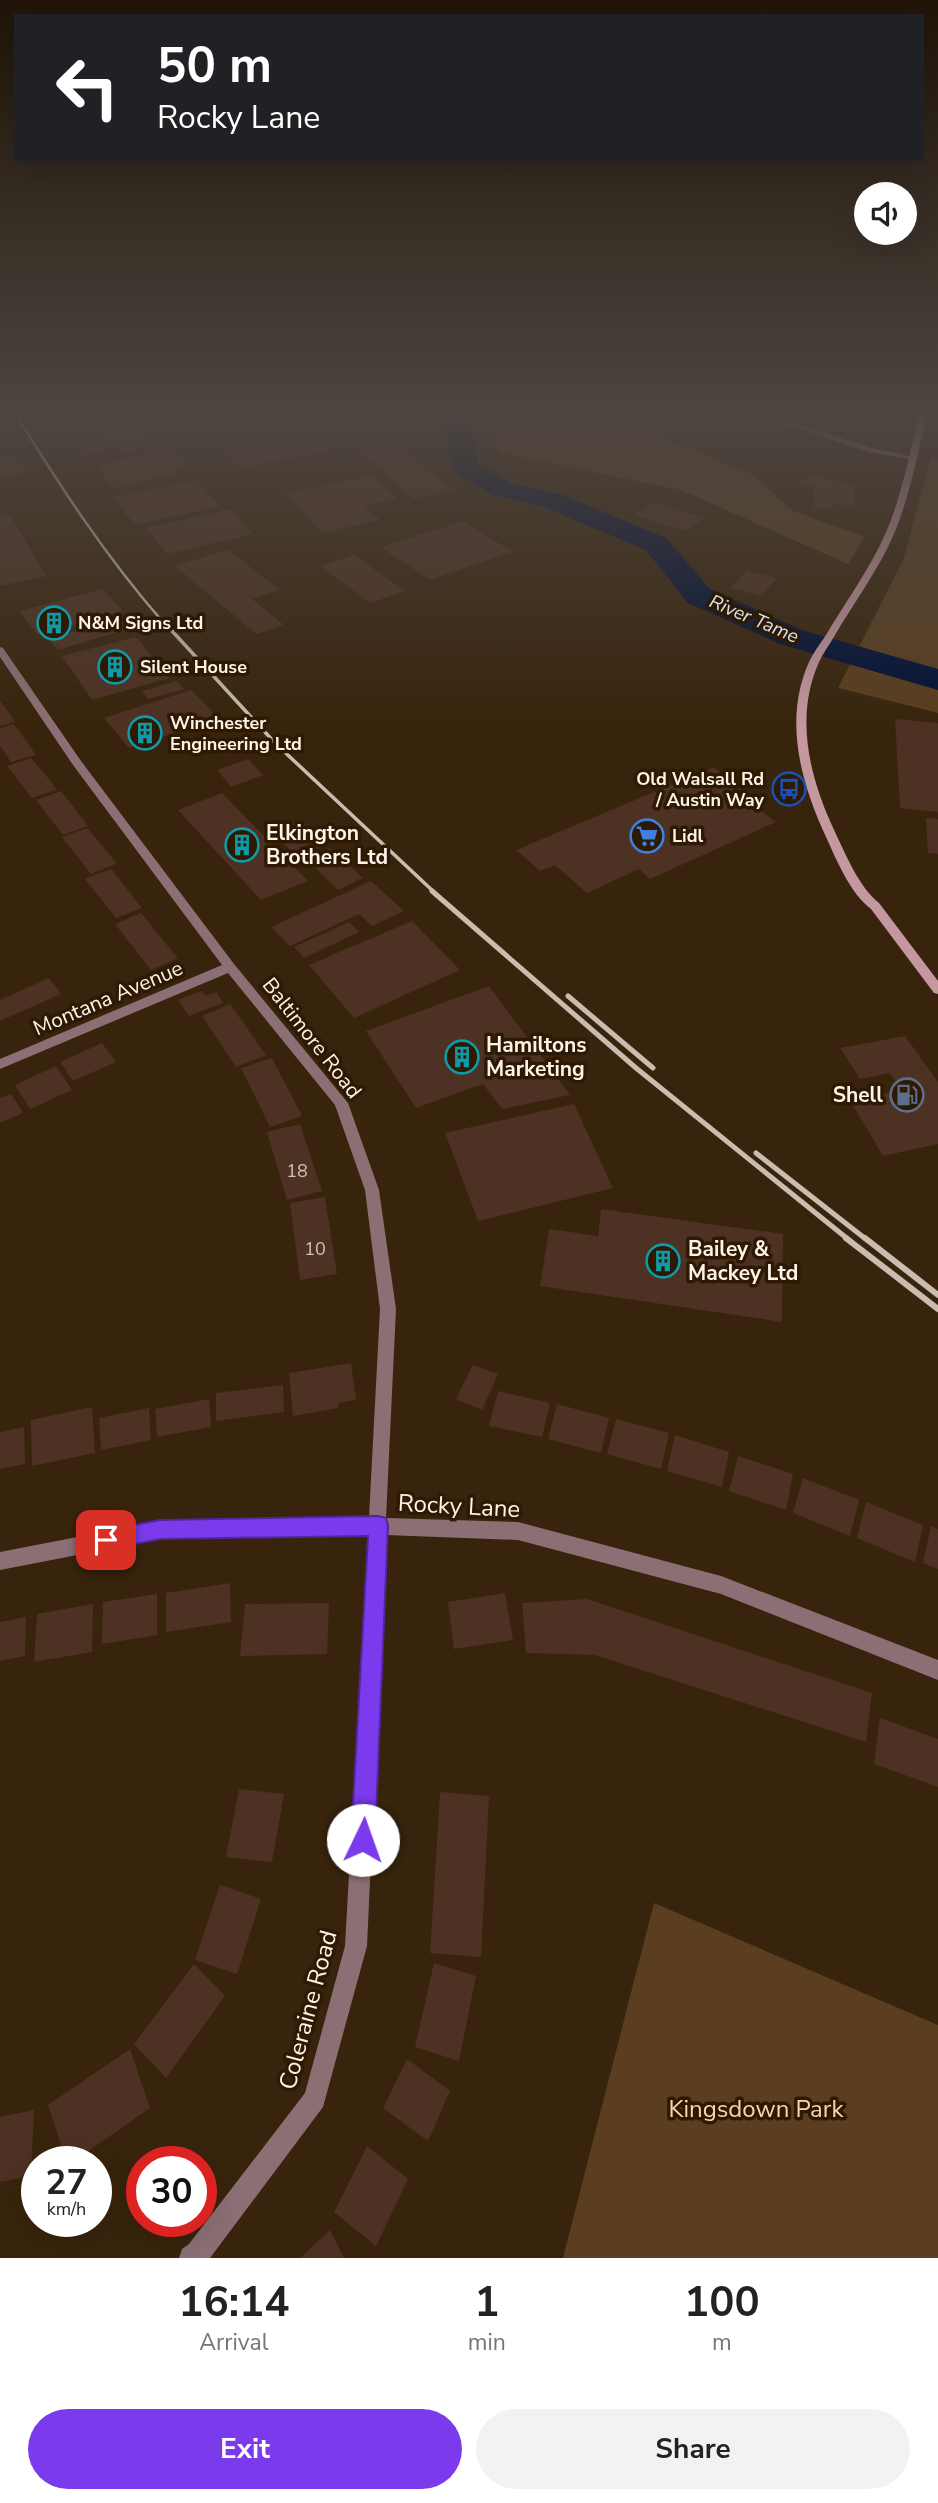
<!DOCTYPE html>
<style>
body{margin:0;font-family:"Nunito Sans",sans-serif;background:#f2f2f2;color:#222;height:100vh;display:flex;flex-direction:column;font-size:26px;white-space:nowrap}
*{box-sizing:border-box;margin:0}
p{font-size:23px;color:#767676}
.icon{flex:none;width:38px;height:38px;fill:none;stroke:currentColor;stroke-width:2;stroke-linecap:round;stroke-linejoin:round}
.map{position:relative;height:2258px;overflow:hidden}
.sheet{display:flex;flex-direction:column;background:#fff;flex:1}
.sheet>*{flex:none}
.hud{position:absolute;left:14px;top:14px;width:910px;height:147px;border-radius:0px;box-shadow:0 7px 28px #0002;background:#202124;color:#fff;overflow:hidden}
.tools{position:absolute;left:854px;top:182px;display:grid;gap:14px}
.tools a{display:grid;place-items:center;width:63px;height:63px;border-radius:50%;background:#fff;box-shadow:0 7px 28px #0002;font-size:35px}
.speed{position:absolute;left:21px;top:2146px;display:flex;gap:14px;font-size:35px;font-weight:700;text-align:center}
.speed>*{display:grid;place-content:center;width:91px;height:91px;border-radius:50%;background:#fff;box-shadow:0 7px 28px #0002;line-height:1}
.speed small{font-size:18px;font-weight:400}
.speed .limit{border:10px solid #d22;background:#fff;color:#111}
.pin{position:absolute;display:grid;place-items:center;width:60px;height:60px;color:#fff;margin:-30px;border-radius:14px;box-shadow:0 4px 10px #0006}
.me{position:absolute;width:77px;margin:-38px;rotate:3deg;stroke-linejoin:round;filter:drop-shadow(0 0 5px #0008)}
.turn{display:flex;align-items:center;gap:24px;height:147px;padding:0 28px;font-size:32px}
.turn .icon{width:91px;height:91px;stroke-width:2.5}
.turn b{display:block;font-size:49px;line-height:60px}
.eta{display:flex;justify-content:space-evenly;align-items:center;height:119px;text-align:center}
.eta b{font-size:42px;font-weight:700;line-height:49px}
.cta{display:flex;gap:14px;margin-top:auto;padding:14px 28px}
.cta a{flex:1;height:80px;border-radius:42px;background:#7c3aed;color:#fff;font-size:28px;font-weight:700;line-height:80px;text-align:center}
.cta a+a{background:#f2f2f2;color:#222}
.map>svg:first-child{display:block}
.green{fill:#5a3e1f}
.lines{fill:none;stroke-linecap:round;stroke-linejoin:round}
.river{fill:#001138;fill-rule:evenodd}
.building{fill:#4d3122}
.street{fill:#8c6f74;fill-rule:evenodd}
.secondary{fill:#c5979e;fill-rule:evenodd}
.rail-far3{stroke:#cabdaf;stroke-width:2.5}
.rail-far2{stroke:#cabdaf;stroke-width:3.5}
.rail-far1{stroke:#cabdaf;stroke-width:5}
.rail{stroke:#cabdaf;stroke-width:6}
.route{fill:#7c3aed;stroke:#51269a;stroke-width:2}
.labels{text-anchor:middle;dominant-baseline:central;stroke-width:7;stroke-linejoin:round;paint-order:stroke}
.far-poi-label{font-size:18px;font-weight:bold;fill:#fef3e8;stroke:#2e1a03;text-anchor:start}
.number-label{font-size:18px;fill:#d2c2b6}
.far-water-label{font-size:19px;font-style:italic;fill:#d9e3f1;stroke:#2e1a03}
.poi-label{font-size:21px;font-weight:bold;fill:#fef3e8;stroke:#2e1a03;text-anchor:start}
.street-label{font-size:21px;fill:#fef3e8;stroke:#2e1a03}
.near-street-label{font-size:24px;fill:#fef3e8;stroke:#2e1a03}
.near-park-label{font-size:24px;fill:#fbd6ad;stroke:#2e1a03}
</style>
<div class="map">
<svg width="938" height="2258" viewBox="0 0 938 2258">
<rect width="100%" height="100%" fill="#38240c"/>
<!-- green -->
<g class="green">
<path d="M 472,411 L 598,411 L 752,474 L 793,511 L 865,537 L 848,564 L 681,490 L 501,453 L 483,414 Z"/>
<path d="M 931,457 L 938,459 L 938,713 L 838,688 L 904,558 Z"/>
<path d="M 654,1903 L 938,2025 L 938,2258 L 563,2258 Z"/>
</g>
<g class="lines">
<!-- river -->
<path class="river" d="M 424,411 C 470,411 472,418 478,463 L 511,483 L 563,495 L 666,538 L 710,589 L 802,630 L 938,669 L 938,690 L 780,644 L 688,603 L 646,550 L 544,507 L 492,495 L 456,473 L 452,467 L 445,429 Z"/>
</g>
<!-- building -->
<g class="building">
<path d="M 61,411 L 131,411 L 140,424 L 51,439 L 46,429 L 70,425 Z"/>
<path d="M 212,411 L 320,411 L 342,420 L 254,437 L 242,423 L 219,427 L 204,412 Z"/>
<path d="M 712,412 L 723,415 L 733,418 L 723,423 L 702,416 Z"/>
<path d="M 741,421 L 752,424 L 762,428 L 752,433 L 731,426 Z"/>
<path d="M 864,425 L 870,426 L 876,431 L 854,433 L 848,427 Z"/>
<path d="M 140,426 L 149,437 L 159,435 L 167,445 L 123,453 L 120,448 L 80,455 L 69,438 Z"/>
<path d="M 770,430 L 783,434 L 808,442 L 798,448 L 760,435 Z"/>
<path d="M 324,432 L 341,448 L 241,468 L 225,451 Z"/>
<path d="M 392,439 L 453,490 L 414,499 L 355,447 Z"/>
<path d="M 169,447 L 188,468 L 176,470 L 179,474 L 113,488 L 95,465 L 146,455 L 144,452 Z"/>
<path d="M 15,456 L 26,472 L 0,477 L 0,459 Z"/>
<path d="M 811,474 L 855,486 L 854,506 L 832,504 L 832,509 L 814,508 L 815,487 L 799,483 Z"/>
<path d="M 372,475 L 397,498 L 364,506 L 380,520 L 323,533 L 285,493 Z"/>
<path d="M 196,480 L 220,506 L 135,525 L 113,497 Z"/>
<path d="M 655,502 L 705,518 L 685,531 L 634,515 Z"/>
<path d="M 230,509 L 253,534 L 167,554 L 146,528 Z"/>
<path d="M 8,512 L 46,576 L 0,586 L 0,514 Z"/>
<path d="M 463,521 L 513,552 L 430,580 L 381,547 Z"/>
<path d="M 228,550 L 280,590 L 252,599 L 284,625 L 256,634 L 175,566 Z"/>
<path d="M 354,555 L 405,591 L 370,603 L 320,566 Z"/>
<path d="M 747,571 L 777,578 L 761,596 L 731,588 Z"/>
<path d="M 103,589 L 123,611 L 38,635 L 19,611 Z"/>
<path d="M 127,616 L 138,626 L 58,650 L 48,639 Z"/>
<path d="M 136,637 L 169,678 L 92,700 L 62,656 Z"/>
<path d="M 177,681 L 184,689 L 148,699 L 142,691 Z"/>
<path d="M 191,690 L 219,718 L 129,748 L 104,718 Z"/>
<path d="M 0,701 L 11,715 L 15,722 L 0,726 Z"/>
<path d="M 895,719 L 938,723 L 938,812 L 900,808 Z"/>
<path d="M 14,724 L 36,755 L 11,762 L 0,746 L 0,728 Z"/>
<path d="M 31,758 L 45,774 L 57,790 L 32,798 L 7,766 Z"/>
<path d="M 248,759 L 263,775 L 231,787 L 217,770 Z"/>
<path d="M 714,767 L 722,774 L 715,776 L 776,822 L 650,879 L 639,869 L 587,893 L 555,865 L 540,871 L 516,850 Z"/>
<path d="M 61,791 L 69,801 L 88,826 L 63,835 L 36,800 Z"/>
<path d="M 222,793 L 308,881 L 261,900 L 178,810 Z"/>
<path d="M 926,818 L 938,819 L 938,854 L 928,853 Z"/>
<path d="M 300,820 L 325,845 L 296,856 L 272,832 Z"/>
<path d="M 87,828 L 110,855 L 116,864 L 91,874 L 62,837 Z"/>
<path d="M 330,848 L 363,878 L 338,890 L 306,859 Z"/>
<path d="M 111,869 L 142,908 L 116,918 L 85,879 Z"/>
<path d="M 371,881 L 404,911 L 372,926 L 359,914 L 290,946 L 271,927 Z"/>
<path d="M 141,913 L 167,945 L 178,958 L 151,970 L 115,924 Z"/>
<path d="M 412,921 L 460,970 L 354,1018 L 309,965 Z"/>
<path d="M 349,922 L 359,932 L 304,958 L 294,947 Z"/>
<path d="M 49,978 L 61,994 L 0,1021 L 0,1000 Z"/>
<path d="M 489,986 L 570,1095 L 502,1109 L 483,1084 L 416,1108 L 366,1031 Z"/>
<path d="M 202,991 L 206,996 L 216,992 L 223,1003 L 189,1016 L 178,1000 Z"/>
<path d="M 230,1004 L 266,1055 L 236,1067 L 202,1016 Z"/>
<path d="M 905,1036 L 938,1082 L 938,1144 L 883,1156 L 850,1100 L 901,1090 L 890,1073 L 860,1079 L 840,1048 Z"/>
<path d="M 102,1043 L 116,1062 L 73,1081 L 60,1062 Z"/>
<path d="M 272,1058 L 302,1116 L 270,1127 L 241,1068 Z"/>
<path d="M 56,1066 L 72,1090 L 30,1109 L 15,1085 Z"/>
<path d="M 11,1094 L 23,1113 L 0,1123 L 0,1098 Z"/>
<path d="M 574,1104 L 613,1188 L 478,1221 L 445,1133 Z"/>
<path d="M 300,1124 L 322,1191 L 287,1200 L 267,1132 Z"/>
<path d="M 325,1197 L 337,1274 L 300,1280 L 290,1203 Z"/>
<path d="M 601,1209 L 783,1234 L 782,1322 L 540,1286 L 549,1229 L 598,1236 Z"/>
<path d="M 351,1363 L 356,1400 L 338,1403 L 339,1408 L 293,1416 L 289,1373 Z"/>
<path d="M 473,1365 L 498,1374 L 482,1410 L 456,1399 Z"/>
<path d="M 283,1385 L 284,1412 L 216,1421 L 216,1393 Z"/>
<path d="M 498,1391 L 550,1403 L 542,1437 L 489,1426 Z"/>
<path d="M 209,1399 L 211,1427 L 157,1437 L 155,1409 Z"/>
<path d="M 557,1404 L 609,1418 L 601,1453 L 548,1439 Z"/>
<path d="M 92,1407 L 95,1453 L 32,1466 L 31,1420 Z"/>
<path d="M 149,1408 L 151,1440 L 101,1450 L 99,1418 Z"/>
<path d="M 616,1419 L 669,1433 L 661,1469 L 607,1454 Z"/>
<path d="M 24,1427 L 25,1464 L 0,1469 L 0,1432 Z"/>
<path d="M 675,1435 L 729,1452 L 722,1487 L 667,1471 Z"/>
<path d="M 738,1456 L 793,1474 L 786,1510 L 729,1491 Z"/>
<path d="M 803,1478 L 859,1500 L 850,1536 L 793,1513 Z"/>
<path d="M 866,1502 L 923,1525 L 915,1562 L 857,1538 Z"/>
<path d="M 931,1526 L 938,1529 L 938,1569 L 923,1563 Z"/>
<path d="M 230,1583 L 231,1622 L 166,1632 L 166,1593 Z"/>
<path d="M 505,1593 L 513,1640 L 454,1649 L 448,1602 Z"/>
<path d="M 157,1594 L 157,1635 L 102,1644 L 103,1602 Z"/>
<path d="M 587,1599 L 872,1693 L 866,1742 L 595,1655 L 526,1653 L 522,1603 Z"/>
<path d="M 329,1603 L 327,1654 L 240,1656 L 245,1604 Z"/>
<path d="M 93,1604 L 92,1652 L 34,1662 L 37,1614 Z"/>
<path d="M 26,1617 L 25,1656 L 0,1661 L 0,1622 Z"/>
<path d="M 880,1718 L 938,1739 L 938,1787 L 874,1764 Z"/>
<path d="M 239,1789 L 284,1794 L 272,1862 L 226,1857 Z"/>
<path d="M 440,1792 L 489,1796 L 481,1957 L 430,1953 Z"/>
<path d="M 220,1885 L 261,1899 L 237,1974 L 195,1960 Z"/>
<path d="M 434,1963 L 476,1976 L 459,2061 L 415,2047 Z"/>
<path d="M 194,1964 L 225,1996 L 166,2078 L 134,2044 Z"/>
<path d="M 130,2049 L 150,2108 L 74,2161 L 66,2161 L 48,2105 Z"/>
<path d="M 407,2059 L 450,2091 L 428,2141 L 383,2108 Z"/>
<path d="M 34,2110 L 31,2176 L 0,2182 L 0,2117 Z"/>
<path d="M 367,2146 L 408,2179 L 376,2246 L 334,2212 Z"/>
<path d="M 330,2230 L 344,2258 L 300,2258 Z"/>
</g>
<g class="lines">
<!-- street -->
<g class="street">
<path d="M 743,411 L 754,411 L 873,448 L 918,458 L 914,460 L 869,452 Z"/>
<path d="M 923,414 L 938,415 L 938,419 L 920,418 Z"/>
<path d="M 0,647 L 3,648 L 81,761 L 234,964 L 348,1103 L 379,1190 L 396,1309 L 386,1518 L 518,1522 L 721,1576 L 938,1660 L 938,1680 L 721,1594 L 518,1540 L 386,1535 L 367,1946 L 323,2107 L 210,2258 L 179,2258 L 182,2249 L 189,2244 L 305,2093 L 345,1946 L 368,1535 L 160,1539 L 0,1570 L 0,1552 L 160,1521 L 369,1517 L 380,1309 L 365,1190 L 335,1105 L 228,973 L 0,1069 L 0,1059 L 222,965 L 73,765 L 0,657 Z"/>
</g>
<!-- secondary -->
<path class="secondary" d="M 920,411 L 928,411 C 916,459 908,509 885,553 C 870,581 851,608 835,635 C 830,644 823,653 819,662 C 794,718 810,779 835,832 C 846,855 859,887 879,903 L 938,981 L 938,994 L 934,993 L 871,909 C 850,893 837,861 826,837 C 801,783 783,720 809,662 C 813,653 820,644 826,635 C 842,608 861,581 876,553 C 900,509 908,459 920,411 Z"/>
<!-- rail-far3 -->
<path class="rail-far3" d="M 14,411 C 59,485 106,557 163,622"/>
<!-- rail-far2 -->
<path class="rail-far2" d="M 162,620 L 275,743 L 434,892"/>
<!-- rail-far1 -->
<g class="rail-far1">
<path d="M 432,891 L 636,1068 L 849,1240"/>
<path d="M 568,996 L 653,1068"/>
<path d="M 756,1153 L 867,1240"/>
</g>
<!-- rail -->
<g class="rail">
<path d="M 846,1238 L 938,1309"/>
<path d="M 865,1238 L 938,1295"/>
</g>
</g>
<!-- sky -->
<linearGradient id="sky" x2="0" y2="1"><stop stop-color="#1f1407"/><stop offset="0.57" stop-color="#4d4540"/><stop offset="1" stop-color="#4d4540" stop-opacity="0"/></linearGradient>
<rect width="938" height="727" fill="url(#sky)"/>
<!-- route -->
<path class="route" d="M 378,1516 L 386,1518 L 388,1525 L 375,1840 L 372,1848 L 363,1852 L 355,1848 L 351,1840 L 368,1536 L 160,1539 L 106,1550 L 99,1547 L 96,1540 L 99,1533 L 106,1530 L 160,1520 Z"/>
<!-- icons -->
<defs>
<symbol id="building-ring" viewBox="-11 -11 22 22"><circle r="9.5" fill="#2e1a03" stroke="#0f9aa8" stroke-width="1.5"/><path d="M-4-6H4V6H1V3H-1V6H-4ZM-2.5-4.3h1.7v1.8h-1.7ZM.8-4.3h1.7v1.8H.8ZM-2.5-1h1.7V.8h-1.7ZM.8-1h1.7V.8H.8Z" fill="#0f9aa8"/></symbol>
<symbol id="bus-ring" viewBox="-11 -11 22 22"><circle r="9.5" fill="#2e1a03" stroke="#1a4fb4" stroke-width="1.5"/><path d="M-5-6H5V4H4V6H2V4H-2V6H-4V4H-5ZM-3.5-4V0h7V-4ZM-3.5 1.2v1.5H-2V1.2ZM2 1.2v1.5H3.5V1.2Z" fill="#1a4fb4"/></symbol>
<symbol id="supermarket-ring" viewBox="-11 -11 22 22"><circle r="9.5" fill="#2e1a03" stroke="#3f7fe0" stroke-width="1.5"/><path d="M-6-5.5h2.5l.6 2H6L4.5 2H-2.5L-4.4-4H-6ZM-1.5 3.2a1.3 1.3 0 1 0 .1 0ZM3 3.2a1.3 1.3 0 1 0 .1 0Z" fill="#3f7fe0"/></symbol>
<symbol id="fuel-ring" viewBox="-11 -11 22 22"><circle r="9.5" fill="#2e1a03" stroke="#5c6f8a" stroke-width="1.5"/><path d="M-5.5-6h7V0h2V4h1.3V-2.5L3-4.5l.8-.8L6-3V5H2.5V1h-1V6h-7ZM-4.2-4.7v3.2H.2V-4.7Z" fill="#5c6f8a"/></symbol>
</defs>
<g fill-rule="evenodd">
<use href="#building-ring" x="35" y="604" width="38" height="38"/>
<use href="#building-ring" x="96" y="648" width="38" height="38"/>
<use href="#building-ring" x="126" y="714" width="38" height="38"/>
<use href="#bus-ring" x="770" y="770" width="38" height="38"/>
<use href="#supermarket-ring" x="628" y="817" width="38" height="38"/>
<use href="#building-ring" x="223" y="826" width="38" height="38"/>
<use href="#building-ring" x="443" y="1038" width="38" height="38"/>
<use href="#fuel-ring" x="888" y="1076" width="38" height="38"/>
<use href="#building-ring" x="644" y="1242" width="38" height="38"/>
</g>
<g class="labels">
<!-- far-poi labels -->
<g class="far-poi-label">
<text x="78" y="623">N&amp;M Signs Ltd</text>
<text x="140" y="667">Silent House</text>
<text x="170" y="723">Winchester<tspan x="170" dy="21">Engineering Ltd</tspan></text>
<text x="764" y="779" text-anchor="end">Old Walsall Rd<tspan x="764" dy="21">/ Austin Way</tspan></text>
<text x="672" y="836">Lidl</text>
</g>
<!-- number labels -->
<g class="number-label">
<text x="297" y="1171">18</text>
<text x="315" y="1249">10</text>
</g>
<!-- far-water labels -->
<g class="far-water-label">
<text transform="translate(754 619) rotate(23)">River Tame</text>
</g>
<!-- poi labels -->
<g class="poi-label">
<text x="266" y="833">Elkington<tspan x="266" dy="24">Brothers Ltd</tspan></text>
<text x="486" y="1045">Hamiltons<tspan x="486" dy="24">Marketing</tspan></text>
<text x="883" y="1095" text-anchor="end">Shell</text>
<text x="688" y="1249">Bailey &amp;<tspan x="688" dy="24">Mackey Ltd</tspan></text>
</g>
<!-- street labels -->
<g class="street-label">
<text transform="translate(108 998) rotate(-23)">Montana Avenue</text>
<text transform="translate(312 1038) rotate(52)">Baltimore Road</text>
</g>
<!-- near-street labels -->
<g class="near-street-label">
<text transform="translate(459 1506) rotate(3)">Rocky Lane</text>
<text transform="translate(308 2010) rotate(-75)">Coleraine Road</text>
</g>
<!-- near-park labels -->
<g class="near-park-label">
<text x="756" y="2109">Kingsdown Park</text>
</g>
</g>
</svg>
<div class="tools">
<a><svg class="icon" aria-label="sound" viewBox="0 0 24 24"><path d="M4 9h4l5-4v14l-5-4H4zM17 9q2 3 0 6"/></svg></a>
</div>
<div class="speed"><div>27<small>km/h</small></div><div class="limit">30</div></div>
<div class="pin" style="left:106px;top:1540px;background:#d93025"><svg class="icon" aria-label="arrive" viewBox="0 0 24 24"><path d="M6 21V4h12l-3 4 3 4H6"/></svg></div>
<svg class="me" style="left:363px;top:1840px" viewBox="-20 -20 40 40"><circle r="19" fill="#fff"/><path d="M0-13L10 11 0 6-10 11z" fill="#7c3aed"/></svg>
<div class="hud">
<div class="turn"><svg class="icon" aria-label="left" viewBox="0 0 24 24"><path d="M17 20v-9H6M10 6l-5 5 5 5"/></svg><div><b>50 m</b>Rocky Lane</div></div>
</div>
</div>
<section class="sheet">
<div class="eta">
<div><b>16:14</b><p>Arrival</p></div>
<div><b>1</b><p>min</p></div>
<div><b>100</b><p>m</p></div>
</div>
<div class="cta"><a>Exit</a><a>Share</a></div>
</section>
